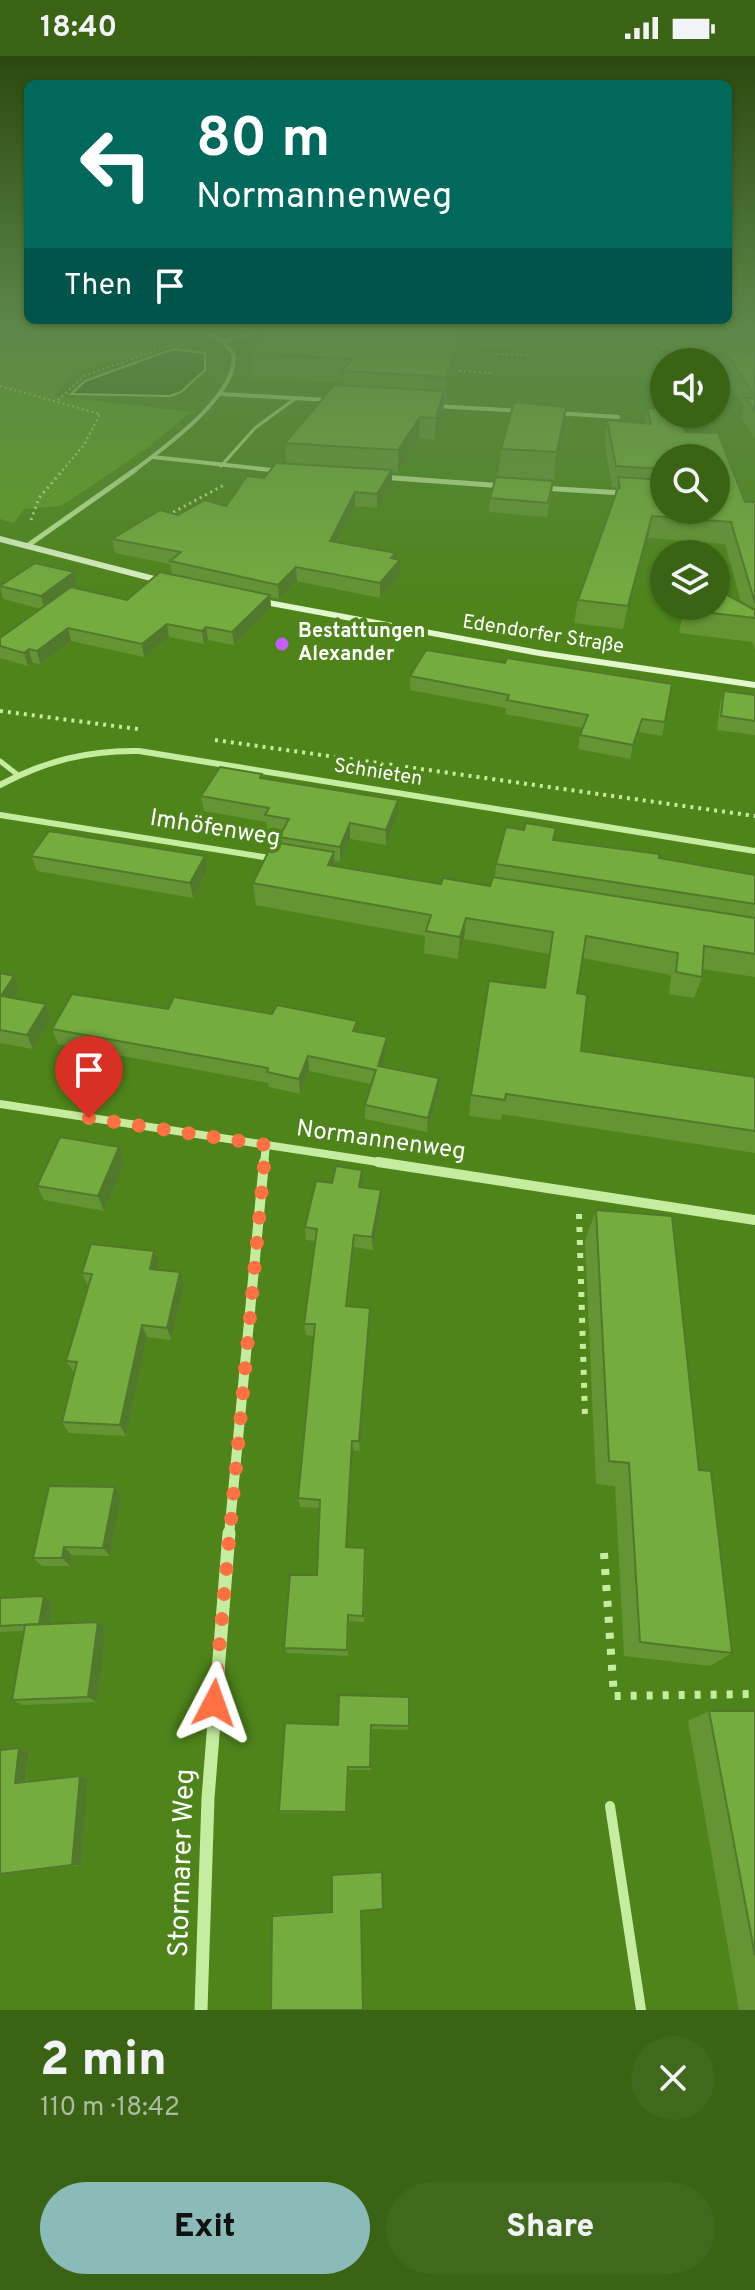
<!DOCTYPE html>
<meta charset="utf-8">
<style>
body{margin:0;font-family:Overpass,sans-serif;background:#41691d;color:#f1f3f6;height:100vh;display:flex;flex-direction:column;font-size:30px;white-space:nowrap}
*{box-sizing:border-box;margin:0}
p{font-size:26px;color:#abbca0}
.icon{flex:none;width:44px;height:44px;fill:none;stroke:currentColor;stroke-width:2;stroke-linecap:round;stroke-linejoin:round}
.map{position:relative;height:1954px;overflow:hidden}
.sheet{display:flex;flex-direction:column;background:#3a6314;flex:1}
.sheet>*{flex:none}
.hud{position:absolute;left:24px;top:24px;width:708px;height:244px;border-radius:12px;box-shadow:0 2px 6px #0004;background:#00695c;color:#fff;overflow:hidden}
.buttons{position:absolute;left:650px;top:292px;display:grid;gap:16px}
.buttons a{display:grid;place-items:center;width:80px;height:80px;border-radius:50%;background:#3a6314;box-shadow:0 2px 6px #0004;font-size:40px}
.pin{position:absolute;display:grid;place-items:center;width:68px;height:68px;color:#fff;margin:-82px -34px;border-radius:50% 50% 50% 0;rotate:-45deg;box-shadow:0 0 8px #0007}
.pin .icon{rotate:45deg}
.me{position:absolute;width:88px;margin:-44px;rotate:4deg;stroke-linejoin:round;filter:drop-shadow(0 0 6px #0008)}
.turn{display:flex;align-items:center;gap:28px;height:168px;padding:0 40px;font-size:36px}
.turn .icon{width:104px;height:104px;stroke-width:2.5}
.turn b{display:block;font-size:56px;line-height:68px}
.then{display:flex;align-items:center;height:76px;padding:0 40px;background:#0003;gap:16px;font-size:30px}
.round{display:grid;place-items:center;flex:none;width:84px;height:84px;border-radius:42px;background:#41691d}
.headline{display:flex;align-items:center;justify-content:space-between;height:136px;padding:0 40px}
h1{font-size:48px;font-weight:800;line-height:60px}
.button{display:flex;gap:16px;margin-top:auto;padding:16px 40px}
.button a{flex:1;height:92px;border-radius:48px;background:#8bbbb9;color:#111;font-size:32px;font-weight:800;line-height:92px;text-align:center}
.button a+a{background:#41691d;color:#f1f3f6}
.status{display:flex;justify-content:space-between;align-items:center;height:56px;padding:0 40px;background:#3a6314;direction:ltr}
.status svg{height:22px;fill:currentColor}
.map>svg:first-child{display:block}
.green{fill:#619e23}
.water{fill:#386211;stroke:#c2ee92;stroke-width:2}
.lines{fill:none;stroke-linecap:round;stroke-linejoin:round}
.path-far4{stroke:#c6eca0;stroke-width:2;stroke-dasharray:2 3;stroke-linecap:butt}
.path-far3{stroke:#c6eca0;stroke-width:3;stroke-dasharray:2 4;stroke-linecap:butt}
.path-far2{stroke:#c6eca0;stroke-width:4;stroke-dasharray:3 5;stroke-linecap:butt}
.path-far1{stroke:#c6eca0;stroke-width:6;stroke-dasharray:5 8;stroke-linecap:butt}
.path{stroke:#c6eca0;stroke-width:8;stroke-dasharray:6 10;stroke-linecap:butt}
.lane-far2{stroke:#c6eca0;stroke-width:3}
.lane-far1{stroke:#c6eca0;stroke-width:5}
.lane{stroke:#c6eca0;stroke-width:10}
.street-far5{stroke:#c6eca0;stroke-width:4}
.street-far4{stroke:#c6eca0;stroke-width:5}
.street-far3{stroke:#c6eca0;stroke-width:6}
.street-far2{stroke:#c6eca0;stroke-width:8}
.street-far1{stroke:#c6eca0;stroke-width:10}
.street{stroke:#c6eca0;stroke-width:13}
.secondary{fill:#e2f8cc;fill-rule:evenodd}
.wall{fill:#659435;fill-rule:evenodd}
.shaded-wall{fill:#52782b}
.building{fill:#75ac3e;stroke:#52782b;stroke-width:2}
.route{stroke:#ff7043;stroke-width:14;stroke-dasharray:0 25.2}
.poi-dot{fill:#c65bfe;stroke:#4e841a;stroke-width:3}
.labels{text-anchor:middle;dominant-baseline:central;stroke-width:8;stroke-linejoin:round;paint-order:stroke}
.far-poi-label{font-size:20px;font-weight:bold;fill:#fff;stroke:#4e841a;text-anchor:start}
.far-street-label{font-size:20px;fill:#fff;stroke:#4e841a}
.street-label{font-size:24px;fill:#fff;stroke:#4e841a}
.near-street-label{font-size:28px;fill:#fff;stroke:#4e841a}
</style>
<div class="status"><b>18:40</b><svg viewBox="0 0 49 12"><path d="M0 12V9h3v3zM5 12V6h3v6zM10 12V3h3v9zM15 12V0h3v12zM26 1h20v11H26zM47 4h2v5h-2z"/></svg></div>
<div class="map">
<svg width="755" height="1954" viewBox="0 0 755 1954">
<rect width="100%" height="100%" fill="#4e841a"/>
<!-- green -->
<path class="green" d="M 0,277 L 167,277 L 171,280 C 150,306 106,301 77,318 C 68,323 61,333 54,340 L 191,356 L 147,392 L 78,439 L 60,450 L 24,453 L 14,467 L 0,463 Z"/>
<!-- water -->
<path class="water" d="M 173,293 L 205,297 L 205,314 L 181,336 L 170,340 L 71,338 L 85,325 Z"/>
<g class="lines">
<!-- path-far4 -->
<g class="path-far4">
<path d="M 619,277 L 701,304 L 726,304"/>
<path d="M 496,298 L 527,299 L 526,303"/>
<path d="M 449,314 L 492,317"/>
<path d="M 0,330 L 100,358 L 84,389 L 61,416"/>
<path d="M 58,344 L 84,320 L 193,281"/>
</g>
<!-- path-far3 -->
<g class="path-far3">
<path d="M 168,459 L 226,428"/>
<path d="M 31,464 L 39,442 L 63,414"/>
</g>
<!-- path-far2 -->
<g class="path-far2">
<path d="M 0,655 L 138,673"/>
<path d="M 215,684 L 755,760"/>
</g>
<!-- path-far1 -->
<path class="path-far1" d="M 579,1158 L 585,1361"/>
<!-- path -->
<path class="path" d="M 604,1497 L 614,1640 L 755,1638"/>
<!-- lane-far2 -->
<g class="lane-far2">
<path d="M 223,286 L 254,277"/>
<path d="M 221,410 L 255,372 L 296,342"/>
</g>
<!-- lane-far1 -->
<path class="lane-far1" d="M 0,705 L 18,719"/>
<!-- lane -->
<path class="lane" d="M 610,1750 L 641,1954"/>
<!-- street-far5 -->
<g class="street-far5">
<path d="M 220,338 L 329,344"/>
<path d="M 435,350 L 521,355"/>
<path d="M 555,357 L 618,361"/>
<path d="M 153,401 L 280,415"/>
<path d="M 132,416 C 160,395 242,337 233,297 L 224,287 L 208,277"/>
</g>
<!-- street-far4 -->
<g class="street-far4">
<path d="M 271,414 L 280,415"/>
<path d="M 381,421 L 504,430"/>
<path d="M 541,432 L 623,437"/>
<path d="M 27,490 L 135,414"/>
</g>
<!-- street-far3 -->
<g class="street-far3">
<path d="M 0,729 C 45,705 88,694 139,695 L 755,795"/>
<path d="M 0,759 L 276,803"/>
</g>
<!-- street-far2 -->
<g class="street-far2">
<path d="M 0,1048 L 391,1108"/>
<path d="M 264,1108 L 266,1089"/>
</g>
<!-- street-far1 -->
<g class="street-far1">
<path d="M 378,1106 L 755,1164"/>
<path d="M 229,1479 L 264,1106"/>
</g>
<!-- street -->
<path class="street" d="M 201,1954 L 208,1742 L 229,1477"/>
<!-- secondary -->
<g class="secondary">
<path d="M 0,480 L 174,525 L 175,527 L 170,530 L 0,486 Z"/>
<path d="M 252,541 L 539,594 L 755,626 L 755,632 L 539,600 L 248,546 L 247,544 Z"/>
</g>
</g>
<!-- wall -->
<g class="wall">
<path d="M 264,277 L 515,277 L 514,292 L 463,290 L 446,346 L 444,346 L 443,356 L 435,384 L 419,382 L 398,417 L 392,416 L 392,427 L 377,452 L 355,450 L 337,486 L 395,503 L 400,518 L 380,542 L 297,525 L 279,543 L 270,541 L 271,552 L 234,589 L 208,584 L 204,588 L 169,581 L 144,601 L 71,585 L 40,608 L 32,606 L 28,610 L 0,602 L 0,582 L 41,553 L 3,543 L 0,529 L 74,516 L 77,530 L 74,532 L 127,544 L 172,518 L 170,508 L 115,497 L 112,483 L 178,459 L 226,450 L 264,422 L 286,407 L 285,387 L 342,329 L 342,327 L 253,321 L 251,297 Z"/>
<path d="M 725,295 L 755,296 L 755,383 L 741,361 L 744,350 L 721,314 Z"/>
<path d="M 647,352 L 685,376 L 745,446 L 755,446 L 755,594 L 752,586 L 679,577 L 684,550 L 716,550 L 741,546 L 725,488 L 648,482 L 623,573 L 574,567 L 578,544 L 615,439 L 616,431 L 612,431 L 604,384 L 607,364 L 645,368 ZM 664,402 L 716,454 L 664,454 Z"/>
<path d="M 563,380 L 547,461 L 489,456 L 490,442 L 498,421 L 501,393 Z"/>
<path d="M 410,620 L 665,666 L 662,680 L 639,676 L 630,703 L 578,693 L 580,679 L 583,672 L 505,658 L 506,652 L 410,634 Z"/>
<path d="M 724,635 L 755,639 L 755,679 L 717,674 L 720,648 Z"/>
<path d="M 262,718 L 262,722 L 398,759 L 386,789 L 350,783 L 340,806 L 335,805 L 335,811 L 441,828 L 490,830 L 495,821 L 496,808 L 553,784 L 755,819 L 755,921 L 702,913 L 702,921 L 694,942 L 669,938 L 671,919 L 582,902 L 577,937 L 581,995 L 755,1021 L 755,1097 L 502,1058 L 501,1064 L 469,1060 L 471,1039 L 544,932 L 549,898 L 464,883 L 458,903 L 424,897 L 425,880 L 256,849 L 253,827 L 280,787 L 279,781 L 282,777 L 267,774 L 266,766 L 204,755 L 201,740 Z"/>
<path d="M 31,800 L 207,815 L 193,842 L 37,815 Z"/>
<path d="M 0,917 L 20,934 L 15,942 L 46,948 L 51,962 L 33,993 L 0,987 Z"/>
<path d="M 168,953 L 357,975 L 387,981 L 387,996 L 382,1011 L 439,1022 L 438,1037 L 427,1076 L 365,1063 L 365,1049 L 371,1028 L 309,1015 L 300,1038 L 269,1031 L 268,1027 L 58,988 L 52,973 Z"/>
<path d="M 125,1106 L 104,1155 L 44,1144 L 37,1130 Z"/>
<path d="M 332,1127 L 363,1127 L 362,1131 L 381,1147 L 373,1194 L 354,1191 L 348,1250 L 370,1252 L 370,1263 L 360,1395 L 353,1394 L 347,1491 L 366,1499 L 364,1566 L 349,1565 L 348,1600 L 287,1597 L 284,1592 L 317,1519 L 320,1452 L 300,1451 L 298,1442 L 314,1280 L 306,1279 L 304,1268 L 315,1185 L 306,1184 L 305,1171 Z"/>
<path d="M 596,1154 L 699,1414 L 732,1597 L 710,1610 L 624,1600 L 615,1430 L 596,1428 L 585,1185 Z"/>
<path d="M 159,1208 L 158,1214 L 180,1216 L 185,1229 L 171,1284 L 147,1281 L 126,1380 L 69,1377 L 62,1366 L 74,1316 L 66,1305 L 88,1230 L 82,1217 Z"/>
<path d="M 115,1431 L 121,1440 L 110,1500 L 72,1499 L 70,1510 L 42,1510 L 33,1502 Z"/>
<path d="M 0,1542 L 52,1547 L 49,1568 L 106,1573 L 97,1646 L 23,1649 L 12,1644 L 24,1575 L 0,1576 Z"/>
<path d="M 709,1655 L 755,1655 L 755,1954 L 739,1954 L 688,1665 Z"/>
<path d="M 285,1667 L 409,1670 L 408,1674 L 372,1673 L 371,1714 L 349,1714 L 347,1757 L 281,1757 L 279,1755 Z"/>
<path d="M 19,1692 L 29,1695 L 26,1726 L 80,1720 L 88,1722 L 81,1809 L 0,1819 L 0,1694 Z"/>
<path d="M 383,1853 L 272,1860 L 275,1858 Z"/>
</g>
<!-- shaded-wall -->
<g class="shaded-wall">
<path d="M 461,277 L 464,277 L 463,290 L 446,346 L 447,321 Z"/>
<path d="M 444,335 L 443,356 L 435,384 L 436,362 Z"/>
<path d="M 566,351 L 563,380 L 553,427 L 557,396 Z"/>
<path d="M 420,361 L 419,382 L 398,417 L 398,394 Z"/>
<path d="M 392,414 L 392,427 L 377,452 L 377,438 Z"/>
<path d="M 355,436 L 355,450 L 330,499 L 330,485 Z"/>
<path d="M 652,460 L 648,482 L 623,573 L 628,550 Z"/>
<path d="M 396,497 L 395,509 L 400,504 L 400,518 L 380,542 L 380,527 L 391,502 Z"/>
<path d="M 296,511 L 297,525 L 279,543 L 278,529 Z"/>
<path d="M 74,516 L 77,530 L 45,554 L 41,540 Z"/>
<path d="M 270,539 L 271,552 L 234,589 L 232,576 Z"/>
<path d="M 167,568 L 169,581 L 144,601 L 142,588 Z"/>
<path d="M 206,571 L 208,584 L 204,588 L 202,575 Z"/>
<path d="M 68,572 L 71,585 L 40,608 L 37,595 Z"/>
<path d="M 29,593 L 32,606 L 28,610 L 24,597 Z"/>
<path d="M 642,663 L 639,676 L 630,703 L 633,689 Z"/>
<path d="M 398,744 L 398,759 L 386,789 L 386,774 Z"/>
<path d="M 350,767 L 350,783 L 340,806 L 340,791 Z"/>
<path d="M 334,796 L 335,818 L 328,809 Z"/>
<path d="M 205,800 L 207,815 L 193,842 L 190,827 Z"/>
<path d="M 466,862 L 464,883 L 458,903 L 460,881 Z"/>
<path d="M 14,920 L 20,934 L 7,954 L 1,940 Z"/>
<path d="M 46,948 L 51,962 L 33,993 L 27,979 Z"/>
<path d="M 387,981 L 387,996 L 378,1025 L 378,1010 Z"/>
<path d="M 308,1000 L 309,1015 L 300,1038 L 299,1023 Z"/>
<path d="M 439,1022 L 438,1037 L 427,1076 L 428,1062 Z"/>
<path d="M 119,1091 L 125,1106 L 104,1155 L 98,1140 Z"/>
<path d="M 362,1114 L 363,1127 L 359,1144 L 359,1131 Z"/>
<path d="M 381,1134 L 381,1147 L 373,1194 L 372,1181 Z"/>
<path d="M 354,1179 L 354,1191 L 346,1262 L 346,1250 Z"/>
<path d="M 154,1195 L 159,1208 L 155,1226 L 150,1213 Z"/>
<path d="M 180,1216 L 185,1229 L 171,1284 L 167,1272 Z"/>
<path d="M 370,1252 L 370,1263 L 360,1395 L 359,1385 Z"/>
<path d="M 142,1269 L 147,1281 L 126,1380 L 120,1369 Z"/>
<path d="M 352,1385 L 353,1394 L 347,1499 L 346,1491 Z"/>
<path d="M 115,1431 L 121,1440 L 110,1500 L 103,1492 Z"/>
<path d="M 64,1491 L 72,1499 L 70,1510 L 62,1502 Z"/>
<path d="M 44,1540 L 52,1547 L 48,1575 L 39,1568 Z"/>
<path d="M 98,1566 L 106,1573 L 97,1646 L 88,1641 Z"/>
<path d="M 19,1692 L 29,1695 L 25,1729 L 15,1727 Z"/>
<path d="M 80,1720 L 88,1722 L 81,1809 L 72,1809 Z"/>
</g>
<!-- building -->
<g class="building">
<path d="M 264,277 L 461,277 L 447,321 L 342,315 L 352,303 L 251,297 Z"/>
<path d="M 725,295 L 755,296 L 755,340 Z"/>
<path d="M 334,329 L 444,335 L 436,362 L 420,361 L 398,394 L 285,387 Z"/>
<path d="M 746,342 L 755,342 L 755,355 Z"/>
<path d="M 514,346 L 566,351 L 557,396 L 501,393 Z"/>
<path d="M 647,352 L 664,353 L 664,358 L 680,358 L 685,376 L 718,377 L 745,446 L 755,446 L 755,547 L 731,466 L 652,460 L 628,550 L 578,544 L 618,432 L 620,432 L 618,421 L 664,424 L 664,454 L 716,454 L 716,402 L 664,402 L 664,413 L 616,410 L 607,364 L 651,368 Z"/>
<path d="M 276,407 L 392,414 L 377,438 L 355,436 L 330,485 L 396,497 L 391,502 L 400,504 L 380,527 L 296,511 L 278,529 L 170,505 L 181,496 L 112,483 L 160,454 L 178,459 L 205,444 L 226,450 L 247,420 L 264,422 Z"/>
<path d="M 496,421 L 553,425 L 548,447 L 490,442 Z"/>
<path d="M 35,507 L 74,516 L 41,540 L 0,530 Z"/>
<path d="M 160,516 L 270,539 L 232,576 L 206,571 L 202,575 L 167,568 L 142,588 L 68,572 L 37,595 L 29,593 L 24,597 L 0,590 L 0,582 L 71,531 L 127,544 Z"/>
<path d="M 716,533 L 755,554 L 755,562 L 685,554 L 686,550 L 716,550 Z"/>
<path d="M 426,594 L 505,607 L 507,602 L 672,628 L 665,666 L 642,663 L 633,689 L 580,679 L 588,659 L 507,644 L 509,639 L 410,620 Z"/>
<path d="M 724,635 L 755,639 L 755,665 L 721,660 Z"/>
<path d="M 220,711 L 262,718 L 260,722 L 398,744 L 386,774 L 350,767 L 340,791 L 279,781 L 289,763 L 265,759 L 269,752 L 201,740 Z"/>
<path d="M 526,767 L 556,772 L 553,784 L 659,798 L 659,802 L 755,819 L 755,848 L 496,808 L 506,771 L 524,774 Z"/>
<path d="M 49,775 L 205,800 L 190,827 L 31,800 Z"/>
<path d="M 273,786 L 334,796 L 328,809 L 441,828 L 443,822 L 490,830 L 493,821 L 755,862 L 755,898 L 704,890 L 702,921 L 676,916 L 678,897 L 586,880 L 577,937 L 587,939 L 581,995 L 755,1021 L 755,1075 L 506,1038 L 505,1044 L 471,1039 L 489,925 L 545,932 L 553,876 L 466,862 L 460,881 L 426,875 L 431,859 L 253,827 Z"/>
<path d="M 0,917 L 14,920 L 1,940 L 46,948 L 27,979 L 0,974 Z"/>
<path d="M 72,938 L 168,953 L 174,941 L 272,958 L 277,949 L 357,965 L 353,975 L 387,981 L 378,1010 L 439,1022 L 428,1062 L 365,1049 L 376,1014 L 308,1000 L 299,1023 L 267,1016 L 268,1012 L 52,973 Z"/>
<path d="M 60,1081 L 119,1091 L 98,1140 L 37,1130 Z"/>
<path d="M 336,1110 L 362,1114 L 359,1131 L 381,1134 L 372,1181 L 354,1179 L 346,1250 L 370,1252 L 359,1385 L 352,1385 L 346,1491 L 365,1492 L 363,1560 L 348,1559 L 347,1594 L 284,1592 L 290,1519 L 317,1519 L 320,1444 L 298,1442 L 315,1268 L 304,1268 L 317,1173 L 305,1171 L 316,1125 L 332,1127 Z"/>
<path d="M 596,1154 L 672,1160 L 699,1414 L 711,1415 L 732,1597 L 640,1586 L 629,1407 L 609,1405 Z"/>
<path d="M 91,1188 L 154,1195 L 150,1213 L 180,1216 L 167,1272 L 142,1269 L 120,1369 L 62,1366 L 77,1306 L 66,1305 L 92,1218 L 82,1217 Z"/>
<path d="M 49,1430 L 115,1431 L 103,1492 L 64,1491 L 62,1502 L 33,1502 Z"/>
<path d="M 44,1540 L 39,1568 L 0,1570 L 0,1542 Z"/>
<path d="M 98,1566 L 88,1641 L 12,1644 L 25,1569 Z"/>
<path d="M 339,1639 L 409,1641 L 409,1670 L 371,1669 L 370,1711 L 348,1711 L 346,1756 L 279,1755 L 285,1667 L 338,1669 Z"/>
<path d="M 709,1655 L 755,1655 L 755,1899 Z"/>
<path d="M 19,1692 L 15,1727 L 80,1720 L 72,1809 L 0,1818 L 0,1694 Z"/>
<path d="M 382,1816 L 383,1853 L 361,1855 L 363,1954 L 271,1954 L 272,1860 L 332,1856 L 332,1819 Z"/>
</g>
<!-- sky -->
<linearGradient id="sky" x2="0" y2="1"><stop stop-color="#2b490e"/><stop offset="0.5" stop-color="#5d8849"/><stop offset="1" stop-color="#5d8849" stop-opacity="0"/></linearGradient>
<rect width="755" height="551" fill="url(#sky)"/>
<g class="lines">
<!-- route -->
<path class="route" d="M 89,1062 L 266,1089 L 214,1647"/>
</g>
<!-- markers -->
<circle class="poi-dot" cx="282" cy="588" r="8"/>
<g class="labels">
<!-- far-poi labels -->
<g class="far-poi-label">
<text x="298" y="576">Bestattungen<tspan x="298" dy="23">Alexander</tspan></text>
</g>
<!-- far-street labels -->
<g class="far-street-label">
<text transform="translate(543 579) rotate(9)">Edendorfer Straße</text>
<text transform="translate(378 717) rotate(9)">Schnieten</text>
</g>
<!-- street labels -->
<g class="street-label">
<text transform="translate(215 773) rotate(9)">Imhöfenweg</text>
<text transform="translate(381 1085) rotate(8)">Normannenweg</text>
</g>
<!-- near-street labels -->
<g class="near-street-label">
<text transform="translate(183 1807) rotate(-88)">Stormarer Weg</text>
</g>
</g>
</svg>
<div class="buttons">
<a><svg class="icon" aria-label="sound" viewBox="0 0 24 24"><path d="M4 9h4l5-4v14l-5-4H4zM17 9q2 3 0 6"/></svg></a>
<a><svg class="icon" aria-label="search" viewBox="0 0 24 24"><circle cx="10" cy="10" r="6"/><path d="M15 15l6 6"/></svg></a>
<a><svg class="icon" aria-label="layers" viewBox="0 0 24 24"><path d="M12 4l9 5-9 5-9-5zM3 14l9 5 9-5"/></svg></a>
</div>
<div class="pin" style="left:89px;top:1062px;background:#d93025"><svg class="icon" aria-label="arrive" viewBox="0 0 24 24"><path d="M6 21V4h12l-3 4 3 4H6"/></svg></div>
<svg class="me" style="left:214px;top:1647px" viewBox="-20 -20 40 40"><path d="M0-17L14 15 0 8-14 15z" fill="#ff7043" stroke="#fff" stroke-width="4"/></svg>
<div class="hud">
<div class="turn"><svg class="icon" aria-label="left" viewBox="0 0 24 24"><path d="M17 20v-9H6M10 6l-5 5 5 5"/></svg><div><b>80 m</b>Normannenweg</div></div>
<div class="then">Then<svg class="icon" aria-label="arrive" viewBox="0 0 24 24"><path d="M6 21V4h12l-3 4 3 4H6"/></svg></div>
</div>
</div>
<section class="sheet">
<div class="headline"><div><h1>2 min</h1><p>110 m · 18:42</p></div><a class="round"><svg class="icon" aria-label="close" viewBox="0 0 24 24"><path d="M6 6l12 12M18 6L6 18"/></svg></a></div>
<div class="button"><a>Exit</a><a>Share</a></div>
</section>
